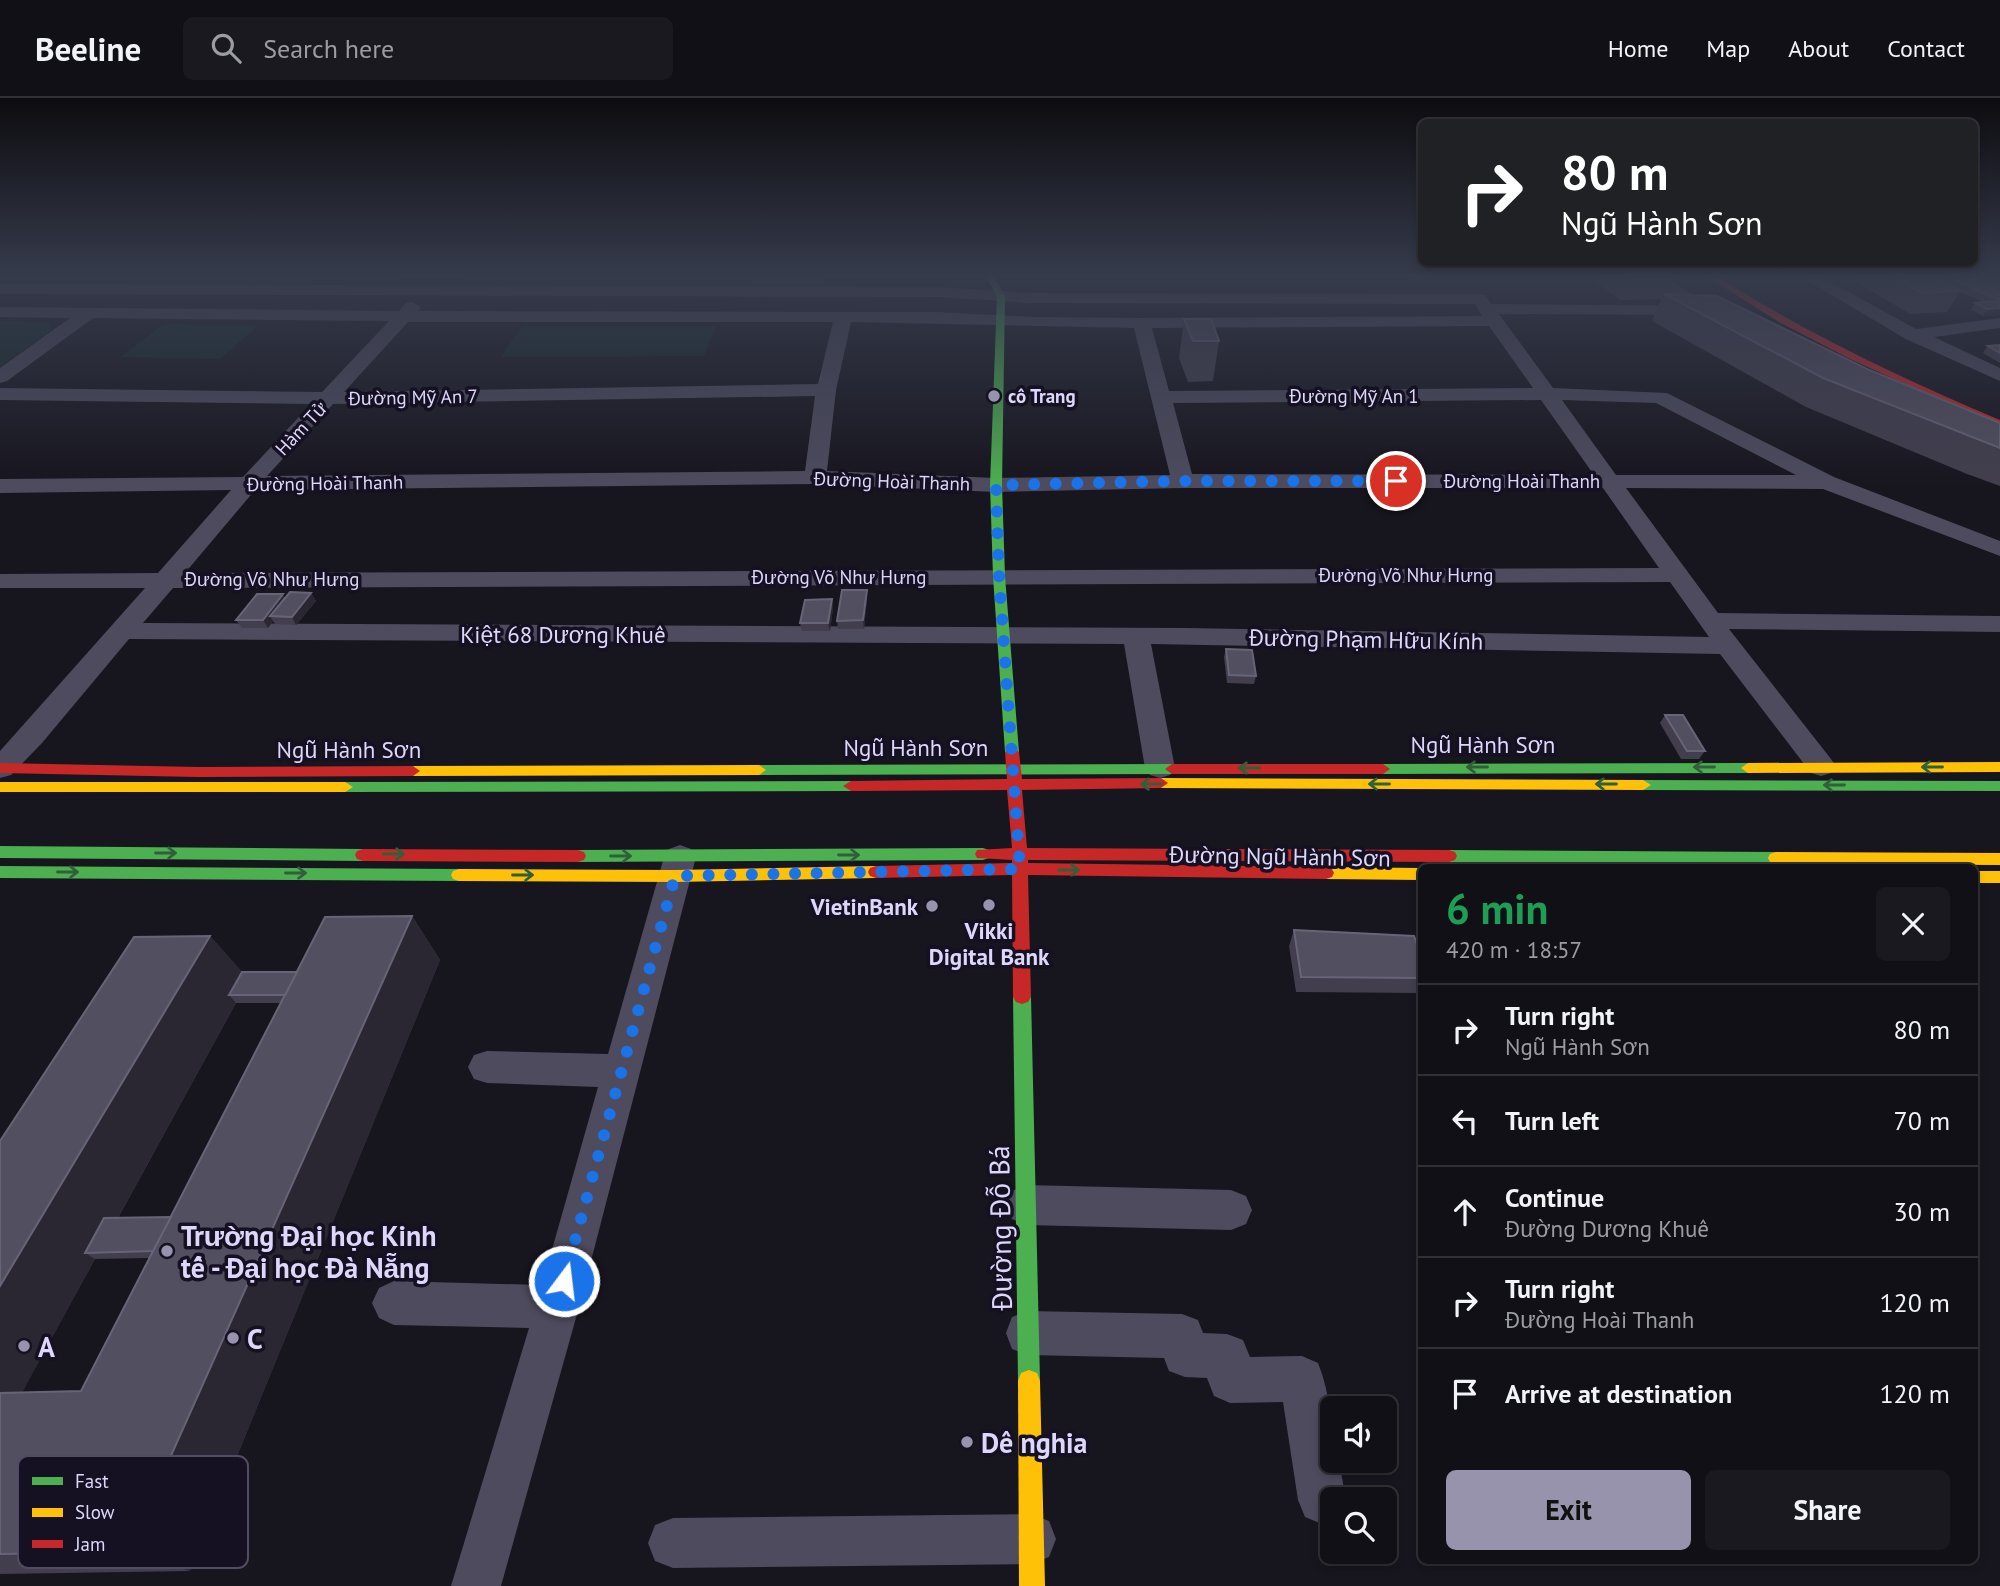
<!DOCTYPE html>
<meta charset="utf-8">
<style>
body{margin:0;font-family:"PT Sans",sans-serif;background:#1a191f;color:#f1f3f6;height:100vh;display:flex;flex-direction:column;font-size:26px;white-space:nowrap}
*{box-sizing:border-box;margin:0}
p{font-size:23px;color:#9c9da1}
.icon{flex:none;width:38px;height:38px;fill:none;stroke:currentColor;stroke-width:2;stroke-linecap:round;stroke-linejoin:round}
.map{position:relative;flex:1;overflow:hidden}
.details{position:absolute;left:1418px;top:766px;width:560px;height:700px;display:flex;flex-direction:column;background:#111016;border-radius:10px;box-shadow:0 4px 10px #0003,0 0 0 2px #303035}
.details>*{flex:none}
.top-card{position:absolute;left:1418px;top:21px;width:560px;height:147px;border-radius:10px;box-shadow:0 4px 10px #0003,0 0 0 2px #303035;background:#202124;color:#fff;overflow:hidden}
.tools{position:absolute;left:1320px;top:1298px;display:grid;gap:14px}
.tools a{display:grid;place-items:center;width:77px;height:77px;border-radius:10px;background:#111016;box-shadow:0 4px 10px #0003,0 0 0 2px #303035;font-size:35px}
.pin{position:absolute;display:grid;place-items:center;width:60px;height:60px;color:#fff;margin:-30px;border:4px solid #fff;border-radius:50%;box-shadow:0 2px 7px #0007}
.me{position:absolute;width:77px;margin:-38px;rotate:15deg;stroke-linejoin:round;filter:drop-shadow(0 0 5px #0008)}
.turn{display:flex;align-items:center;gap:24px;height:147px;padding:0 28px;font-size:32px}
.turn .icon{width:91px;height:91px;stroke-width:2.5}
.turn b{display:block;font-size:49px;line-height:60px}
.round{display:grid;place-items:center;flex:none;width:74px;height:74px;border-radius:10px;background:#1a191f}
.head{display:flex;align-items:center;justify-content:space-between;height:119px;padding:0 28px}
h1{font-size:42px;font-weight:700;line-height:52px;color:#1e9e55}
.primary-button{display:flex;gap:14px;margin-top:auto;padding:14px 28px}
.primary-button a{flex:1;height:80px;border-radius:10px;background:#9893ad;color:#111;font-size:28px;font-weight:700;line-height:80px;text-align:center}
.primary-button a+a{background:#1a191f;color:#f1f3f6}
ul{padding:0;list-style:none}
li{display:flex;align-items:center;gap:21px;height:91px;padding:0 28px;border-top:2px solid #303035}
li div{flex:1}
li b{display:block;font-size:26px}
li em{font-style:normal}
header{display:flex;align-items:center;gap:42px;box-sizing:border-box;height:98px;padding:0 35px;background:#111016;border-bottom:2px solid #303035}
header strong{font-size:33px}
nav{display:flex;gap:38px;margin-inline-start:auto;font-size:24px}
.search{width:490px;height:63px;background:#1a191f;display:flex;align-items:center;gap:18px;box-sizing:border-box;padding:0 24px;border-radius:10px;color:#9c9da1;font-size:26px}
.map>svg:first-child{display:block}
.green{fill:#152829}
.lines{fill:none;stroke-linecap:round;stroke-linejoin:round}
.street{fill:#4d4b5d;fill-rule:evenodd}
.fast{fill:#4caf50;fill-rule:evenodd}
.slow{fill:#ffc107;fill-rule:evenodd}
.jam{fill:#c62828;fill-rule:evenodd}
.wall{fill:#423e4d;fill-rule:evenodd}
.shaded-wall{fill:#2a2732}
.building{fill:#524f60;stroke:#686478;stroke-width:2}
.oneway{stroke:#306039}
.route{stroke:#1a73e8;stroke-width:12;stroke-dasharray:0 21.6}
.poi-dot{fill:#9893ad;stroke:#151122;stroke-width:2.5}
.labels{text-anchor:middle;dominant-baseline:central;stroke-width:7;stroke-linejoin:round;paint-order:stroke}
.far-poi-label{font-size:19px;font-weight:bold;fill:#ddd7fa;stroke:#151122;text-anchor:start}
.far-street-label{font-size:19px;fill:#ddd7fa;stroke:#151122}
.street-label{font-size:23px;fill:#ddd7fa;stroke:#151122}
.poi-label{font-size:23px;font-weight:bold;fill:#ddd7fa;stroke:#151122;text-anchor:end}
.near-street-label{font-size:28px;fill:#ddd7fa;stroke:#151122}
.near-poi-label{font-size:28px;font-weight:bold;fill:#ddd7fa;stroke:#151122;text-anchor:start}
.key{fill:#151122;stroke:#514c63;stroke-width:2}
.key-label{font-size:19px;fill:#ddd7fa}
</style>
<header>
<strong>Beeline</strong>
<div class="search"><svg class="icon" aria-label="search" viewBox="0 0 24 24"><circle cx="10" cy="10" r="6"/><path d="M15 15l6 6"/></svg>Search here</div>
<nav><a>Home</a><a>Map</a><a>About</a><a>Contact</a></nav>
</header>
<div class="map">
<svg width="2000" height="1488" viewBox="0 0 2000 1488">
<rect width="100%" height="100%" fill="#17151e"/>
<!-- green -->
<g class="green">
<path d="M 0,180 L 403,180 L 389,183 L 0,183 Z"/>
<path d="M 458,180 L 822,180 L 823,186 L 468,185 Z"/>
<path d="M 0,223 L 48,224 L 52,232 L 0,269 Z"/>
<path d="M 164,226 L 258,228 L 220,261 L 121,259 Z"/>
<path d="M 522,228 L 716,228 L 704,258 L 501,259 Z"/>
</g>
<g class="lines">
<!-- street -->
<g class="street">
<path d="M 1645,180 L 1665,180 L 1725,216 L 1716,221 L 1705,217 L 1499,216 L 1553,290 L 1667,295 L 1834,379 L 2000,443 L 2000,458 L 1823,391 L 1626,390 L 1718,515 L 2000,518 L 2000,534 L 1729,531 L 1831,661 L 1836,668 L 1831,675 L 1821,678 L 1811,675 L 1720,556 L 1151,546 L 1175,670 L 1170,677 L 1160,680 L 1150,677 L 1145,670 L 1124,546 L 129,541 L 42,645 L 11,677 L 0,680 L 0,653 L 145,490 L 0,490 L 0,476 L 158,475 L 231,392 L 0,395 L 0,381 L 243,379 L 311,306 L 0,302 L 0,290 L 322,294 L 389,223 L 93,220 L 7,283 L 0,285 L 0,270 L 70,220 L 0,219 L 0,209 L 399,213 L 406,205 L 412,204 L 421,209 L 418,213 L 937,214 L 1035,219 L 1142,220 L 1482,218 L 1475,206 L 1032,205 L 938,199 L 0,196 L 0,186 L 938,189 L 1032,195 L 1479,196 L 1485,197 L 1491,206 L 1689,208 ZM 408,224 L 833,224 L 818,286 L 344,294 ZM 851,224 L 1134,230 L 1170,377 L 996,380 L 827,373 L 836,292 ZM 1489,228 L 1533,290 L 1169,293 L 1152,230 ZM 815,298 L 805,373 L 267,378 L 333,306 ZM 1541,302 L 1594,377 L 1192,376 L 1173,305 ZM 1562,302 L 1656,305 L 1796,377 L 1616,377 ZM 815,386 L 996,394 L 1183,390 L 1603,390 L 1659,470 L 185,475 L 255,392 ZM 1670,484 L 1709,539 L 1186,530 L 143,525 L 173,490 Z"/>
<path d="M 1803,180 L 1823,180 L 1916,231 L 2000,220 L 2000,230 L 1934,239 L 2000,270 L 2000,283 L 1906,241 Z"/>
<path d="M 1963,180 L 1985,180 L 2000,187 L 2000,198 Z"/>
<path d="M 680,747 L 691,751 L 696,759 L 579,1209 L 501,1488 L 451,1488 L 529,1230 L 394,1227 L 379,1220 L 372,1205 L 379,1190 L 394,1183 L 542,1187 L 598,989 L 487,985 L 474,981 L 468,969 L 474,957 L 487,953 L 608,956 L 664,759 L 669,751 Z"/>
<path d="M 1026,1087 L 1231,1092 L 1246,1098 L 1252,1112 L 1246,1126 L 1231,1132 L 1026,1127 L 1012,1121 L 1005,1107 L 1012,1093 Z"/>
<path d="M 1028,1213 L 1182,1216 L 1198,1222 L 1203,1235 L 1227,1236 L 1243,1242 L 1250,1259 L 1302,1258 L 1318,1265 C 1331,1297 1332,1329 1332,1363 L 1339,1363 L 1346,1402 L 1332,1402 L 1332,1422 L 1322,1426 L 1305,1419 L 1298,1402 L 1283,1304 L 1230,1305 L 1214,1298 L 1207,1280 L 1185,1279 L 1169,1273 L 1164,1260 L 1028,1257 L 1012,1251 L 1006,1235 L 1012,1219 Z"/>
<path d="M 1031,1416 L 1049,1423 L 1056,1441 L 1049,1459 L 1031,1466 L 673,1470 L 655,1463 L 648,1445 L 655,1427 L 673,1420 Z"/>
</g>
<!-- fast -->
<g class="fast">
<path d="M 987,180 L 995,180 L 1005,199 L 1002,387 L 1005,478 L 1019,654 L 1012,659 L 1005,654 L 993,478 L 990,387 L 997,199 Z"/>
<path d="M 1748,665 L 1755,670 L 1748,675 L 1383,676 L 1376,671 L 1383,666 Z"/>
<path d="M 1172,666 L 1179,671 L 1172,676 L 759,677 L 752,672 L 759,667 Z"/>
<path d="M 1643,682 L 2000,683 L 2000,693 L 1643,692 L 1635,687 Z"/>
<path d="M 851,683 L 859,688 L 851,693 L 345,694 L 337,689 L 345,684 Z"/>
<path d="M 0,748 L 363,751 L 369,753 L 371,757 L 369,761 L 363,763 L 0,760 Z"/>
<path d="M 983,750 L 989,752 L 991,756 L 989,760 L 983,762 L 578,764 L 572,762 L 570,758 L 572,754 L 578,752 Z"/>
<path d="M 1449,752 L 1776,754 L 1782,756 L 1784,760 L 1782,764 L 1776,766 L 1449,764 L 1443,762 L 1441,758 L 1443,754 Z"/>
<path d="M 0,768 L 459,771 L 465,773 L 467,777 L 465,781 L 459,783 L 0,780 Z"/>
<path d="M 1022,892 L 1028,894 L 1031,899 L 1040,1283 L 1037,1291 L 1029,1294 L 1021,1291 L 1018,1283 L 1013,899 L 1016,894 Z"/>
</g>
<!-- slow -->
<g class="slow">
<path d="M 2000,664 L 2000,674 L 1748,675 L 1741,670 L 1748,665 Z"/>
<path d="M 759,667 L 766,672 L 759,677 L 413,678 L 406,673 L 413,668 Z"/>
<path d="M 1161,680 L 1643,682 L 1651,687 L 1643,692 L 1161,690 L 1154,685 Z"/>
<path d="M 0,684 L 345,684 L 353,689 L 345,694 L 0,694 Z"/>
<path d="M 1776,754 L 2000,755 L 2000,767 L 1776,766 L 1770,764 L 1768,760 L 1770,756 Z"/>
<path d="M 876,768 L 882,770 L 884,774 L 882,778 L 876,780 L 675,784 L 459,783 L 453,781 L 451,777 L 453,773 L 459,771 L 675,772 Z"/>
<path d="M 1326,769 L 1421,770 L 1421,782 L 1326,781 L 1320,779 L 1318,775 L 1320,771 Z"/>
<rect x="1974" y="773" width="26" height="12"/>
<path d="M 1029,1272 L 1037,1275 L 1040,1283 L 1045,1488 L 1019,1488 L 1018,1283 L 1021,1275 Z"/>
</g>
<!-- jam -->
<g class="jam">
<path d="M 1709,180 L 1719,180 C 1809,236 1903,281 2000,322 L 2000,329 L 1850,261 L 1779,224 Z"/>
<path d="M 1012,649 L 1019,654 L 1022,681 L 1161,680 L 1168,685 L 1161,690 L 1022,692 L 1027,750 L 1449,752 L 1455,754 L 1457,758 L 1455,762 L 1449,764 L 1028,762 L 1028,765 L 1326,769 L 1332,771 L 1334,775 L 1332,779 L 1326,781 L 1028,777 L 1031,899 L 1028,904 L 1022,906 L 1016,904 L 1013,899 L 1012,777 L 876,780 L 870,778 L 868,774 L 870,770 L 876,768 L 1012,765 L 1012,762 L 977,760 L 975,756 L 977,752 L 1012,750 L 1007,692 L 851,693 L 843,688 L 851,683 L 1007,681 L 1005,654 Z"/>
<path d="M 0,665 L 198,669 L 413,668 L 420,673 L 413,678 L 198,679 L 0,675 Z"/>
<path d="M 1172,666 L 1383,666 L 1390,671 L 1383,676 L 1172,676 L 1165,671 Z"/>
<path d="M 363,751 L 578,752 L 584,754 L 586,758 L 584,762 L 578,764 L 363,763 L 357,761 L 355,757 L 357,753 Z"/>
</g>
</g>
<!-- wall -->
<g class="wall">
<path d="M 1592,180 L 1673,180 L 1674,181 L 1668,196 L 1867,271 L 2000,325 L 2000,388 L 1967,376 L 1806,309 L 1652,223 L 1661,201 L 1620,202 Z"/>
<path d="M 1850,180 L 1937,180 L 1938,181 L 1939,180 L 1967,180 L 2000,195 L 2000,217 L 1983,218 L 1971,212 L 1975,205 L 1984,204 L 1960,194 L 1947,214 L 1910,216 Z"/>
<path d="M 1976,180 L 2000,180 L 2000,189 Z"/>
<path d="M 1184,221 L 1219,243 L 1213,283 L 1188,284 L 1179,260 Z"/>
<path d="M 2000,247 L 2000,265 L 1983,255 L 1988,248 Z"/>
<path d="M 311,495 L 316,503 L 296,527 L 275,526 L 273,523 L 268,530 L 242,530 L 236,522 Z"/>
<path d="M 867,500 L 864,531 L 838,531 L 837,523 Z"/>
<path d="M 832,501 L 833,510 L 830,533 L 802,533 L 800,525 Z"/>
<path d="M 1226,551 L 1256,578 L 1254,586 L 1227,585 L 1224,559 Z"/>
<path d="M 1665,617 L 1705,653 L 1699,661 L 1681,661 L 1660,625 Z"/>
<path d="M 412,818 L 440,862 L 190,1473 L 0,1476 L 0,1043 L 210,838 L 242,874 L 297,874 ZM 236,905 L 281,905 L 171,1119 L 118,1120 ZM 150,1160 L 81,1293 L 22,1294 L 95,1161 Z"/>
<path d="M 1294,832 L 1421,857 L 1421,895 L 1296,894 L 1289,848 Z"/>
</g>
<!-- shaded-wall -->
<g class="shaded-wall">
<path d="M 2000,210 L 2000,217 L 1983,218 L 1987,211 Z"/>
<path d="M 867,492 L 867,500 L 864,531 L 863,522 Z"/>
<path d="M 311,495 L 316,503 L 296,527 L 292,519 Z"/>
<path d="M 283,496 L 287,504 L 270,518 L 273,523 L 268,530 L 263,522 Z"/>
<path d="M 832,501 L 833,510 L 830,533 L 828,525 Z"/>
<path d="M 412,818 L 440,862 L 190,1473 L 128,1454 Z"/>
<path d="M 210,838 L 249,882 L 229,897 L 236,905 L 99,1154 L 85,1155 L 95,1161 L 6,1324 L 0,1321 L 0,1188 Z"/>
</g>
<!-- building -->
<g class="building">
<path d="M 1626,180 L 1673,180 L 1674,181 L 1628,182 Z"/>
<path d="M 1896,180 L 1937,180 L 1960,193 L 1922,195 Z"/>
<path d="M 1950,180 L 1967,180 L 2000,195 L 2000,201 L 1997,201 Z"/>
<path d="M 1664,196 L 1717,198 L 1867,271 L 2000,325 L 2000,350 L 1823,280 Z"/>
<path d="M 2000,203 L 2000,210 L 1987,211 L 1975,205 Z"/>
<path d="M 1184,221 L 1211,221 L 1219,243 L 1193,243 Z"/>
<path d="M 2000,247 L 2000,255 L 1988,248 Z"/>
<path d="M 842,492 L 867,492 L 863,522 L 837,523 Z"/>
<path d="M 290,494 L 311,495 L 292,519 L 270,518 Z"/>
<path d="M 257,496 L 283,496 L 263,522 L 236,522 Z"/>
<path d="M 832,501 L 828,525 L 800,525 L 805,502 Z"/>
<path d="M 1226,551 L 1252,552 L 1256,578 L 1229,577 Z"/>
<path d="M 1665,617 L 1683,617 L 1705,653 L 1687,653 Z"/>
<path d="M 412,818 L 128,1454 L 0,1456 L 0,1295 L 81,1293 L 325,819 Z"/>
<path d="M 1294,832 L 1414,838 L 1421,857 L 1421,880 L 1301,879 Z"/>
<path d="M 210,838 L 0,1188 L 0,1043 L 134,839 Z"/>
<path d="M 242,874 L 297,874 L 285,897 L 229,897 Z"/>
<path d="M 171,1119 L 153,1153 L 85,1155 L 104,1120 Z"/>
</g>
<!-- one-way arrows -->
<defs><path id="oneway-shaft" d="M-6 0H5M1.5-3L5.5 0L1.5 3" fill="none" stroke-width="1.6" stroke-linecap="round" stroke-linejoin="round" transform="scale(1.75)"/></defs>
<g class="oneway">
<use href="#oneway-shaft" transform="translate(1477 669) rotate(180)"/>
<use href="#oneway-shaft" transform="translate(1704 669) rotate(180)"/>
<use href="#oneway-shaft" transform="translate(1932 669) rotate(-180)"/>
<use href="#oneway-shaft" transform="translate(1249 670) rotate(180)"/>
<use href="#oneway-shaft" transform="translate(1151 686) rotate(179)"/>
<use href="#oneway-shaft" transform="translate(1379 686) rotate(-180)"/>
<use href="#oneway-shaft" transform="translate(1606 686) rotate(-180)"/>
<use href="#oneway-shaft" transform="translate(1834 687) rotate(-180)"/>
<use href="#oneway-shaft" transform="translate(166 755)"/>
<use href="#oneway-shaft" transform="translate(394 756)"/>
<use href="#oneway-shaft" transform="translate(849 757)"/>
<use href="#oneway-shaft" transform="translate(621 758)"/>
<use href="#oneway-shaft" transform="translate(1069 772)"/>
<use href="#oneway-shaft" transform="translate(68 774)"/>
<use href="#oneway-shaft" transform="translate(296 775)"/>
<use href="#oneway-shaft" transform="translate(523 777)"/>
</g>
<!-- sky -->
<linearGradient id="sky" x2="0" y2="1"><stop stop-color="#0d0c10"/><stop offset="0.46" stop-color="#363b4c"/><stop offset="1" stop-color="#363b4c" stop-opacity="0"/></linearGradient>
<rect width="2000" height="388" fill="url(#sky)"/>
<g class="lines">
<!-- route -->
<path class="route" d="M 564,1183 L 675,778 L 1020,771 L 999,478 L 996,387 L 1183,383 L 1396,383"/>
</g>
<!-- markers -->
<g class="poi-dot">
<circle cx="994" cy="298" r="7"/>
<circle cx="989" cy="807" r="7"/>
<circle cx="932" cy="808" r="7"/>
<circle cx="167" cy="1153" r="7"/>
<circle cx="233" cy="1240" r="7"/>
<circle cx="24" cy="1248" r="7"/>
<circle cx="967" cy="1344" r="7"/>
</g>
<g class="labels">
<!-- far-poi labels -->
<g class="far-poi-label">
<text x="1008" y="298">cô Trang</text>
</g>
<!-- far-street labels -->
<g class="far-street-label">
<text x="1354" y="298">Đường Mỹ An 1</text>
<text transform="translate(413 299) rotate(-1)">Đường Mỹ An 7</text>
<text transform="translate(301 330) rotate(-47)">Hàm Tử</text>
<text transform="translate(892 383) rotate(2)">Đường Hoài Thanh</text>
<text x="1522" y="383">Đường Hoài Thanh</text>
<text transform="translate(325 385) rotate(-1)">Đường Hoài Thanh</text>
<text x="1406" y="477">Đường Võ Như Hưng</text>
<text x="839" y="479">Đường Võ Như Hưng</text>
<text x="272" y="481">Đường Võ Như Hưng</text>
</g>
<!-- street labels -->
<g class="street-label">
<text x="563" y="536">Kiệt 68 Dương Khuê</text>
<text transform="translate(1366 541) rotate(1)">Đường Phạm Hữu Kính</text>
<text x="1483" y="646">Ngũ Hành Sơn</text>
<text x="916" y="649">Ngũ Hành Sơn</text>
<text x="349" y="651">Ngũ Hành Sơn</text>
<text transform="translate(1280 758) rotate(1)">Đường Ngũ Hành Sơn</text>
</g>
<!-- poi labels -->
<g class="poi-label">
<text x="918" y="808">VietinBank</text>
<text x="989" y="832" text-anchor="middle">Vikki<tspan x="989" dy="26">Digital Bank</tspan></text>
</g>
<!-- near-street labels -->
<g class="near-street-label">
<text transform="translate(1000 1130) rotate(-91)">Đường Đỗ Bá</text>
</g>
<!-- near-poi labels -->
<g class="near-poi-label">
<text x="181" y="1137">Trường Đại học Kinh<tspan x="181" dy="32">tế - Đại học Đà Nẵng</tspan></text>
<text x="247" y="1240">C</text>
<text x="38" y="1248">A</text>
<text x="981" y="1344">Dê nghia</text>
</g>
</g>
<!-- legend -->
<rect x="18" y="1358" width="230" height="112" rx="10" class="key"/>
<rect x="32" y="1379" width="31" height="8" fill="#4caf50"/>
<rect x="32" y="1410" width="31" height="9" fill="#ffc107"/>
<rect x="32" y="1442" width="31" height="8" fill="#c62828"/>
<g class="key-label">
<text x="75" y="1390">Fast</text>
<text x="75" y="1421">Slow</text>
<text x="75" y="1453">Jam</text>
</g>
</svg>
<div class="tools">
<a><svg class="icon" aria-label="sound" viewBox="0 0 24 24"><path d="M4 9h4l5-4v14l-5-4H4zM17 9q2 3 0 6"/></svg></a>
<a><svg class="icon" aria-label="search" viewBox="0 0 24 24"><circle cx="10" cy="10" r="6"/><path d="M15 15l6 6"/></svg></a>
</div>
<div class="pin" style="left:1396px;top:383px;background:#d93025"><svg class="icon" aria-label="arrive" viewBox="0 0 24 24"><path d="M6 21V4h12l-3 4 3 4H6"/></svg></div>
<svg class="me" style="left:564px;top:1183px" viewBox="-20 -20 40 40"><circle r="17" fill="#1a73e8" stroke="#fff" stroke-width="3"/><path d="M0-11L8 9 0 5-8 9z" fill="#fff"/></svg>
<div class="top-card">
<div class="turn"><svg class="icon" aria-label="right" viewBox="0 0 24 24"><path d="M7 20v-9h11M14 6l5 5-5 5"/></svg><div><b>80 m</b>Ngũ Hành Sơn</div></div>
</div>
<section class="details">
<div class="head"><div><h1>6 min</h1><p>420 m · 18:57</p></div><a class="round"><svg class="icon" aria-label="close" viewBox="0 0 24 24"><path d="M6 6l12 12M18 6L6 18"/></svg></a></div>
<ul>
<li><svg class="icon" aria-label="right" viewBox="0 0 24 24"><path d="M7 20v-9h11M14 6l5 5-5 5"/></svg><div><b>Turn right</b><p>Ngũ Hành Sơn</p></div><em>80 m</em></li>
<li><svg class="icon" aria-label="left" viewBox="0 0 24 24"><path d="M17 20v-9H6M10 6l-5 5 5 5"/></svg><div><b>Turn left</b></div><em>70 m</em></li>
<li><svg class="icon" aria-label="ahead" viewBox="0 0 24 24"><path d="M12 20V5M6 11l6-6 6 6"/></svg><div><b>Continue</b><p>Đường Dương Khuê</p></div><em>30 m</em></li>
<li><svg class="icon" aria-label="right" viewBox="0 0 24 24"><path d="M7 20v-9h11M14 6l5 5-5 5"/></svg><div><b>Turn right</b><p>Đường Hoài Thanh</p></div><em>120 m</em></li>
<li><svg class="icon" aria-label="arrive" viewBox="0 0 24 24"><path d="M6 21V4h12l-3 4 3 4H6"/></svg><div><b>Arrive at destination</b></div><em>120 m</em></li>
</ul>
<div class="primary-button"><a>Exit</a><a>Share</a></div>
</section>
</div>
